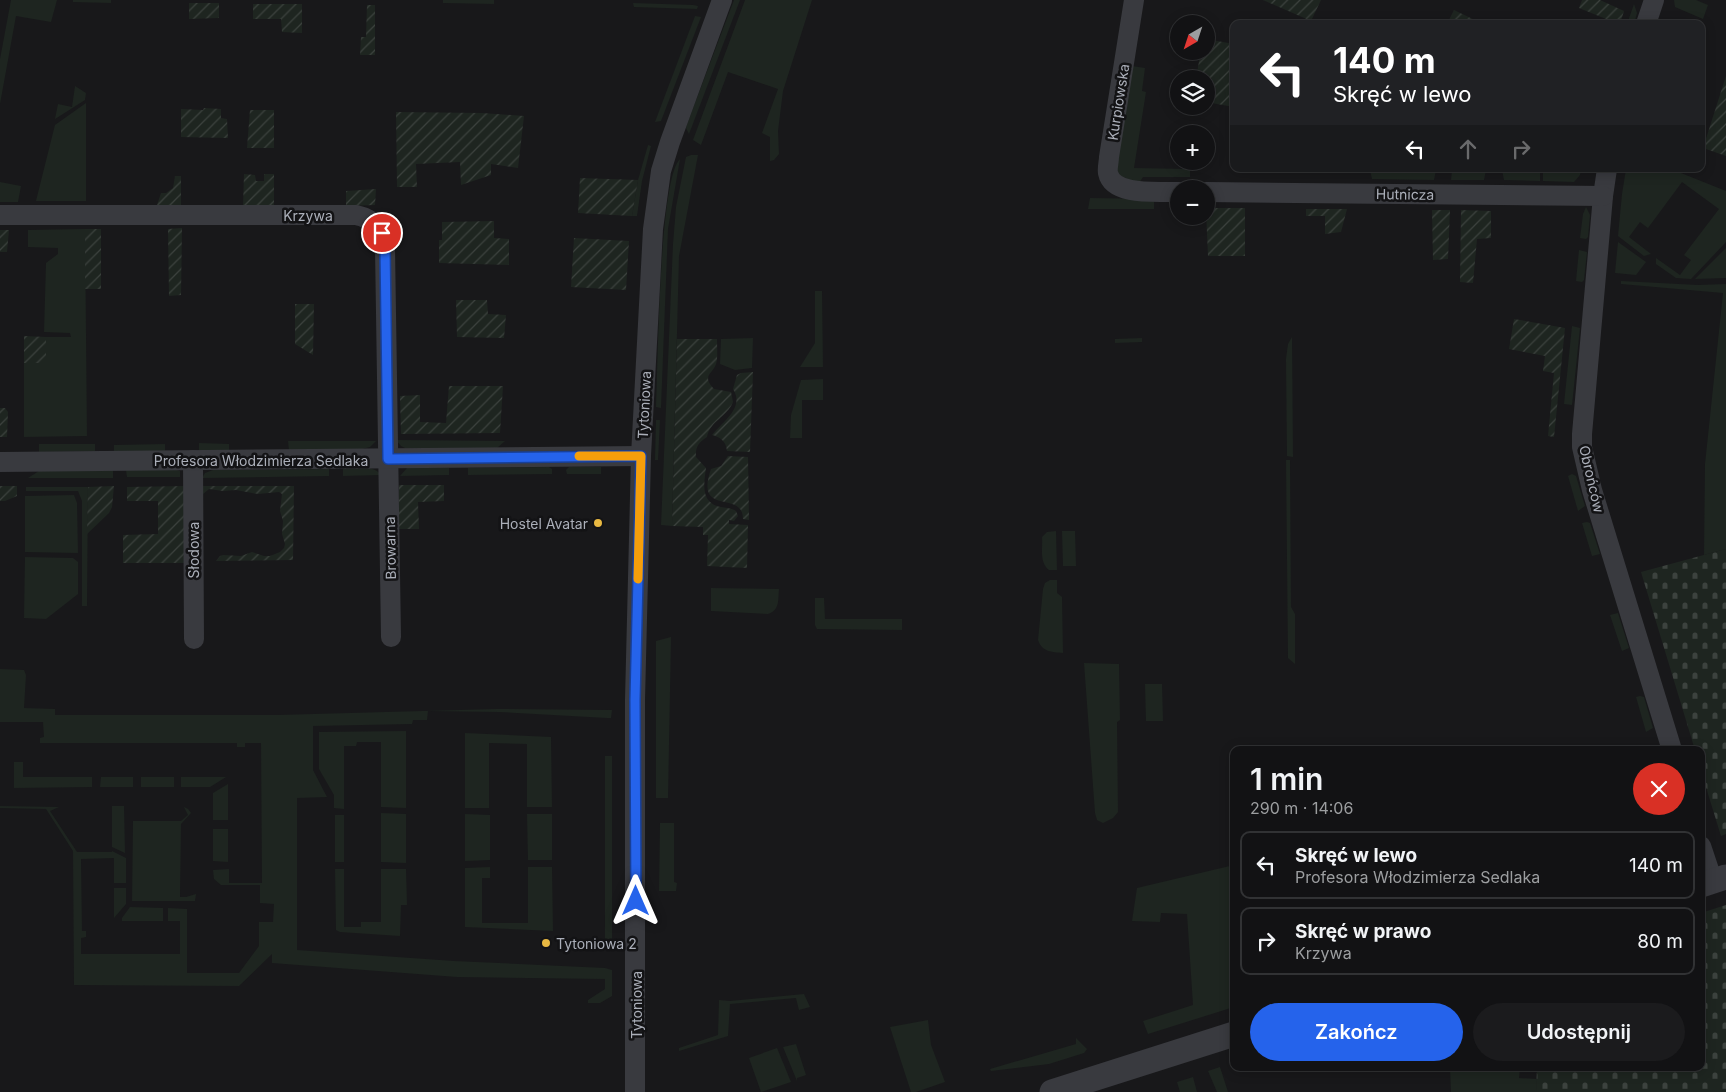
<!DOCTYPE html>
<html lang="pl">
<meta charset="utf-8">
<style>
body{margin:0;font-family:Inter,sans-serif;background:#1b1b1d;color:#f1f3f6;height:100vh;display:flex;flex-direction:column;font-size:19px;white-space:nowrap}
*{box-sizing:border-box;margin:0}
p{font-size:16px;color:#9c9ea0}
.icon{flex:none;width:28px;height:28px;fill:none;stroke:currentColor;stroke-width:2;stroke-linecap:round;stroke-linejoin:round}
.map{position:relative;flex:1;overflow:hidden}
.drawer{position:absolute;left:1230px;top:746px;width:475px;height:325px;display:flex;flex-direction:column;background:#121214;border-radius:10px;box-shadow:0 2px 12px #0003,0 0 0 1px #313234}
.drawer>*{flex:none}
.top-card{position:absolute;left:1230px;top:20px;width:475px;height:152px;border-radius:10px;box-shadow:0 2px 12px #0003,0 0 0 1px #313234;background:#202124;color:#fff;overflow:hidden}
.needle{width:32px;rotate:219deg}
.fabs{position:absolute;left:1170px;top:15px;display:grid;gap:10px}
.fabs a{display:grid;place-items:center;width:45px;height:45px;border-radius:50%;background:#121214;box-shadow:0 2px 12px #0003,0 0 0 1px #313234;font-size:25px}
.pin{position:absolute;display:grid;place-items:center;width:42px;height:42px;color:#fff;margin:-21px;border:2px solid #fff;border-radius:50%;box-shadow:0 1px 5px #0007}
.me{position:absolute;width:55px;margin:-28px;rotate:0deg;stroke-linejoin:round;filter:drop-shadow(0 0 4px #0008)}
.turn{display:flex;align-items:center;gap:18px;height:105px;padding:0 20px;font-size:22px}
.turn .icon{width:65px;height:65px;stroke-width:2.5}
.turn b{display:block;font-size:35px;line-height:42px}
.lanes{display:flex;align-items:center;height:48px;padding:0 20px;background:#0003;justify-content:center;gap:25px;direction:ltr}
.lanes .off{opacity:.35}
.round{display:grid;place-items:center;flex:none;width:52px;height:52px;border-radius:26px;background:#1b1b1d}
.head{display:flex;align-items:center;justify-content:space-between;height:85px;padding:0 20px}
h1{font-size:30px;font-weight:600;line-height:38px}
.action{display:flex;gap:10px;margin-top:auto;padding:10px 20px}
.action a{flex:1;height:58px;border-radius:30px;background:#2563eb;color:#fff;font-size:20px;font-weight:600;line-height:58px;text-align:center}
.action a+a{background:#1b1b1d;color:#f1f3f6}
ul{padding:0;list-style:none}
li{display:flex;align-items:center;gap:15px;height:68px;margin:0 10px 8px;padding:0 10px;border:2px solid #313234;border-radius:10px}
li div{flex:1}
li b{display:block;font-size:19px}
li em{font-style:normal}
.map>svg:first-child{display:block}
.green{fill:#1e2520}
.cemetery{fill:url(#cemetery-stones)}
.garden{fill:url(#garden-furrows)}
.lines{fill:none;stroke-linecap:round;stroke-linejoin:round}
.minor{stroke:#393a3f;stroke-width:20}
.tertiary{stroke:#393a3f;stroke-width:25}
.route-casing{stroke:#184099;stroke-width:12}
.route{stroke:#2563eb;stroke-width:9}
.slow{stroke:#f59e0b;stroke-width:9}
.poi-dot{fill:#e8b842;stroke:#131315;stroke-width:2}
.labels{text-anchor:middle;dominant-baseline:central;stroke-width:5;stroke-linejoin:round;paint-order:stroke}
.street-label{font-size:14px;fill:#abafb9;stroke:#131315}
.poi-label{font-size:14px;fill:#abafb9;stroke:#131315;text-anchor:end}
</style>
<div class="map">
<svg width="1726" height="1092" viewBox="0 0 1726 1092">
<defs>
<pattern id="cemetery-stones" width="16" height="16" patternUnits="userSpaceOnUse" patternTransform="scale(1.25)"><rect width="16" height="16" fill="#1e2520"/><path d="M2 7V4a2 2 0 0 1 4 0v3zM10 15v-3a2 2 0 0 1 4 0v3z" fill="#3c423e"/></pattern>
<pattern id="garden-furrows" width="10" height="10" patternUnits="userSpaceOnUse" patternTransform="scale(1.25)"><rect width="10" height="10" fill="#1e2520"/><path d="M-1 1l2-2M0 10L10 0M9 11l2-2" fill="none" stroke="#3c423e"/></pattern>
</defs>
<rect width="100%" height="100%" fill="#18181a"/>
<!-- green -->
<g class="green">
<path d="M 11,0 L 57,0 L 51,22 L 16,16 L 0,104 L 0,59 Z"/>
<path d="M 73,0 L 111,0 L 111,3 L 73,2 Z"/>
<path d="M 443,0 L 494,0 L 494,4 L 443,3 Z"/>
<path d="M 734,0 L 740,0 L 689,134 L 686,128 L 687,124 Z"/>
<path d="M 745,0 L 812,0 L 783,91 L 778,131 L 779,154 L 774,160 L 770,161 L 770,137 L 762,133 L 778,89 L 728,72 L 701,145 L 693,140 Z"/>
<path d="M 1674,0 L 1696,0 L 1708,5 L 1703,19 L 1675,7 Z"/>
<path d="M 633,3 L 693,5 L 698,6 L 697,9 L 634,7 Z"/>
<path d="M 1634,4 L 1637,13 L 1634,24 L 1627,24 Z"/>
<path d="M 695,16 L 701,17 L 661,121 L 655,122 Z"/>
<path d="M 1132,66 L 1145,68 L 1142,91 L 1146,92 L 1134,168 L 1190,169 L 1190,177 L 1143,177 L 1139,183 L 1120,176 L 1116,168 Z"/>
<path d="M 75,86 L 86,93 L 85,100 L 55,119 L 58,104 L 72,107 Z"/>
<path d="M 86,103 L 86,201 L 36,201 L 55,125 Z"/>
<path d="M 648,145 L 651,146 L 642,181 L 637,216 L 632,216 L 638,180 Z"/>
<path d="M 691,155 L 698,155 L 679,256 L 672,526 L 661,525 L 673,244 L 676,207 L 686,157 Z"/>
<path d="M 680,159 L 668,229 L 661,408 L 656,407 C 658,369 659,178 680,159 Z"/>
<path d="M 1626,169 L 1671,169 L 1726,191 L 1726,242 L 1691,279 L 1676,278 L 1656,264 L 1656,258 L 1680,275 L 1691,260 L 1684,255 L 1719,209 L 1682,182 L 1648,228 L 1640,222 L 1629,237 L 1651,254 L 1644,256 L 1618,236 L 1622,194 Z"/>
<path d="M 1370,170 L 1436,170 L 1434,180 L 1372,179 Z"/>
<path d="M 1452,170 L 1486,170 L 1484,180 L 1451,180 Z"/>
<path d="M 1502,170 L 1540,170 L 1540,181 L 1504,180 Z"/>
<path d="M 1543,170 L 1581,170 L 1580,175 L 1574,182 L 1543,181 Z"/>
<path d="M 0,182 L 21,186 L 18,202 L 0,202 Z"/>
<path d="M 1090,198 L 1154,199 L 1154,209 L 1088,209 Z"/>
<path d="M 1586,207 L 1590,215 L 1588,237 L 1586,239 L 1580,238 L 1583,214 Z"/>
<path d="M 85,229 L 87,436 L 24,437 L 24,363 L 46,363 L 46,337 L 71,337 L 70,333 L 44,332 L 46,263 L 58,254 L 58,248 L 28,247 L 28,230 Z"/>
<path d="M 1618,242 L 1646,262 L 1636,275 L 1615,273 Z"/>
<path d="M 1726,248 L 1726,278 L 1695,279 Z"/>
<path d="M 1579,250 L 1587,252 L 1584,280 L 1582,282 L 1576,281 Z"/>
<path d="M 1621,281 L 1698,285 L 1726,284 L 1726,549 L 1704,555 L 1705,464 L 1723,293 L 1621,284 Z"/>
<path d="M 815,291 L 822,291 L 823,367 L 800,367 L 815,343 Z"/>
<path d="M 1572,326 L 1580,328 L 1572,405 L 1564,404 Z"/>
<path d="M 1292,337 L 1293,457 L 1287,456 L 1286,359 L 1288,344 Z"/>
<path d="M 753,338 L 752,368 L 735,370 L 720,364 L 721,339 Z"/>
<path d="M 1142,338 L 1142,342 L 1115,343 L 1115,339 Z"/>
<path d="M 823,379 L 823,400 L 802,400 L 802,438 L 790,438 L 791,415 L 801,380 Z"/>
<path d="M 656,420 L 660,420 L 658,460 L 655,460 Z"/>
<path d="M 396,440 L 505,441 L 497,448 L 405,448 L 401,446 Z"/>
<path d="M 288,441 L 376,441 L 370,447 L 362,449 L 289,450 Z"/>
<path d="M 199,443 L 229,444 L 229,450 L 199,451 Z"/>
<path d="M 39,444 L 95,444 L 95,451 L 39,452 Z"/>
<path d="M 165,444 L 165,451 L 114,451 L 114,445 Z"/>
<path d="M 1286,460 L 1290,460 L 1291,607 L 1295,614 L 1295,664 L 1288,658 Z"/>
<path d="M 549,467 L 552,469 L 552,474 L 468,475 L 468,468 Z"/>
<path d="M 569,467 L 601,467 L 601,474 L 567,474 L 566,470 Z"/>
<path d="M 343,468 C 355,468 373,464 381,475 L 343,476 Z"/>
<path d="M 407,468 L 449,468 L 449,475 L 400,476 Z"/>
<path d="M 329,469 L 329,476 L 202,478 L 205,473 L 213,470 Z"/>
<path d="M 113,470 L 113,478 L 28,478 L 39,471 Z"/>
<path d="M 126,470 L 177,470 L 180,471 L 180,477 L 127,477 Z"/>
<path d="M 1572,474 L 1576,476 L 1585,506 L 1578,511 L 1568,476 Z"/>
<path d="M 26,487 L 88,487 L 87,606 L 82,606 L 82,501 L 78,491 L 26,491 Z"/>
<path d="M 74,495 L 77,503 L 78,553 L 25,552 L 25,496 Z"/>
<path d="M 1587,522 L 1590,523 L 1600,554 L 1592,556 L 1582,523 Z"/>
<path d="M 1056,531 L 1057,570 L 1049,570 C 1039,562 1043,548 1042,537 L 1047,532 Z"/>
<path d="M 1062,531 L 1075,531 L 1076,566 L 1063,566 Z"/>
<path d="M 25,557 L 73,558 L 78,562 L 78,594 L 46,619 L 24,618 Z"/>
<path d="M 1050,580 L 1057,580 L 1057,593 L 1062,597 L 1063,653 C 1052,652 1042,652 1038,640 L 1043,589 L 1045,583 Z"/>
<path d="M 711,588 L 779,589 C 778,600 780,610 768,614 L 711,611 Z"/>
<path d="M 815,598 L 824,598 L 825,619 L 902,619 L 902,630 L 817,629 L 815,625 Z"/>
<path d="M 1618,613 L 1629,648 L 1622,651 L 1610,615 Z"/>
<path d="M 671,637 L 668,798 L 656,798 L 656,641 Z"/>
<path d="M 1084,663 L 1119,664 L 1120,720 L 1117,722 L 1118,812 L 1113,818 L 1103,823 L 1097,820 L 1095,813 Z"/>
<path d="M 0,669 L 24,670 L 26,675 L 24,708 L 55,709 L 55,715 L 277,715 L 496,709 L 612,710 L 611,718 L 607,718 L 499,712 L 428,711 L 427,720 L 413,720 L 412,724 L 313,726 L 313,770 L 327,797 L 297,798 L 297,950 L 454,961 L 605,968 L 612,970 L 612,996 L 600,1003 L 588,1003 L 588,1000 L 605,989 L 605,979 L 457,977 L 272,963 L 272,954 L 239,986 L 74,985 L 73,851 L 46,809 L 0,808 L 0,806 L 59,807 L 50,811 L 77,852 L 112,852 L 112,851 L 126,858 L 126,883 L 114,883 L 114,858 L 81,859 L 82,931 L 86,931 L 86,937 L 81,938 L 81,954 L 180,954 L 180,921 L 168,921 L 168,908 L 187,909 L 187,973 L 239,973 L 259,946 L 259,922 L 273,922 L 274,904 L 260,903 L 260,885 L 221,885 L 214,879 L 213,870 L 229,869 L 229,883 L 262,883 L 261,743 L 245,743 L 245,747 L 237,747 L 237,743 L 40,743 L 40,738 L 44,737 L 43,722 L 0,722 Z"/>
<path d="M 1145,684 L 1162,684 L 1163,721 L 1146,721 Z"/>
<path d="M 1640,696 L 1644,697 L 1653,728 L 1646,732 L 1636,697 Z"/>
<path d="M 406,731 L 406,808 L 381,807 L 381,742 L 357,742 L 356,746 L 344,746 L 344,809 L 334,808 L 334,795 L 319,769 L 319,732 Z"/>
<path d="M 465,733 L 551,737 L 552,807 L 527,807 L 527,744 L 489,743 L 489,808 L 465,808 Z"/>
<path d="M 605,756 L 612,756 L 612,943 L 608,946 L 605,945 Z"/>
<path d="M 14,762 L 23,762 L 23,777 L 92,777 L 92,787 L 14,788 Z"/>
<path d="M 101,777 L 133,777 L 133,787 L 100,787 Z"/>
<rect x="141" y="777" width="33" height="10"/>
<path d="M 181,777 L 226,777 L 210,787 L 181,787 Z"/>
<path d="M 228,784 L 228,820 L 213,820 L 213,793 Z"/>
<path d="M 112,806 L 124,806 L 125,853 L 112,847 Z"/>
<path d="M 184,807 L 188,809 L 191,813 L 181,824 L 180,897 L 186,897 L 196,894 L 195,901 L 132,901 L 133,821 L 181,821 L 188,815 Z"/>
<path d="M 381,813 L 406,814 L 406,863 L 381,862 Z"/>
<path d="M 465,814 L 490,815 L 490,860 L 465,861 Z"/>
<path d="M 527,814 L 552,814 L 552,860 L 528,860 Z"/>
<rect x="335" y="815" width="9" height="47"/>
<path d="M 660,823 L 674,823 L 674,882 L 677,883 L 676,891 L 659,891 Z"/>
<path d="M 213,829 L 228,829 L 228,862 L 213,861 Z"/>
<path d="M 1234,865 L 1234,1007 L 1148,1034 L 1143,1021 L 1193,1005 L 1187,914 L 1161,913 L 1160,922 L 1132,921 L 1137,888 Z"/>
<path d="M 490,867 L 490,878 L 482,878 L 482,923 L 528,923 L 528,867 L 552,867 L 553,931 L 465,927 L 465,868 Z"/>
<path d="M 335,869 L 344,869 L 344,927 L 361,927 L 361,922 L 381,922 L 381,869 L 406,869 L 407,905 L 401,905 L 400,936 L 340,932 L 336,930 Z"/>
<path d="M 114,888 L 126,888 L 126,904 L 114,918 Z"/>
<path d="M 130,907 L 163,908 L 163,921 L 122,921 L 122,918 Z"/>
<path d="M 804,994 L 810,1007 L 799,1010 L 796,998 L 730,1004 L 728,1036 L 679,1051 L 679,1048 L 718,1035 L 719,1000 L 730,1001 Z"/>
<path d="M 928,1020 L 931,1045 L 945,1082 L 916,1092 L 911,1092 L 890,1027 Z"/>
<path d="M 1076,1038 L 1087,1049 L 1084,1053 L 1049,1064 L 991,1071 L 990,1069 L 1076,1044 Z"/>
<path d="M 796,1044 L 806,1075 L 797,1078 L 797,1081 L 783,1047 Z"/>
<path d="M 777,1048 L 791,1082 L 761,1092 L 749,1058 Z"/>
<path d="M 1220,1067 L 1228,1092 L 1217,1092 L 1208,1071 Z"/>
<path d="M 1450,1068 L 1520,1068 L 1519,1078 L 1537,1079 L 1536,1092 L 1451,1092 Z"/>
<path d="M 1193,1077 L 1197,1092 L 1180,1092 L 1177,1082 Z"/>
</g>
<!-- cemetery -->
<g class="cemetery">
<path d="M 1726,549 L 1726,834 L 1721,836 L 1701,771 L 1701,750 L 1695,750 L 1641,572 Z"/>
<path d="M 1726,905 L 1726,1092 L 1536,1092 L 1537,1068 L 1701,1068 L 1701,913 Z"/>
</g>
<!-- garden -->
<g class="garden">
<path d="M 1263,0 L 1321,0 L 1311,21 Z"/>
<path d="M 1582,0 L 1600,0 L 1624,11 L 1620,24 L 1604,24 L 1606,19 L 1579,8 Z"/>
<path d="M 189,3 L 219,3 L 219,18 L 189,19 Z"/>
<path d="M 253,4 L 302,4 L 302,33 L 282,32 L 281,19 L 253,19 Z"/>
<path d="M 367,5 L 375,5 L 375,55 L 360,55 L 361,37 L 366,37 Z"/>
<path d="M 1454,10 L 1483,24 L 1447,24 Z"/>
<path d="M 1206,39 L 1234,44 L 1234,107 L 1206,102 L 1206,79 L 1196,79 L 1200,55 L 1181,51 L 1206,51 Z"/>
<path d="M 1726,76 L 1726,156 L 1703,148 Z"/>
<path d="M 204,108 L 221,109 L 221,118 L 227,119 L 228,138 L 181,137 L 181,109 L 203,110 Z"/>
<path d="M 250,110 L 274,110 L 274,148 L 247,148 Z"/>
<path d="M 396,112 L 482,113 L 524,116 L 518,168 L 491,164 L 491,175 L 461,185 L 460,162 L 416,164 L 417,187 L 397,187 Z"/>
<path d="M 244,174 L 255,175 L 256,181 L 264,181 L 264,174 L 274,174 L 274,207 L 243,207 Z"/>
<path d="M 175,176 L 181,176 L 181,208 L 156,208 L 161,193 L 166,193 L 173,188 Z"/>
<path d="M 580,178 L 638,180 L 632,216 L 578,213 Z"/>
<path d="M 376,189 L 375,205 L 346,206 L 346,191 Z"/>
<path d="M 1209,208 L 1245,208 L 1245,256 L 1208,256 L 1206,211 Z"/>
<path d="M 1306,209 L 1347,209 L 1341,232 L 1325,234 L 1325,216 L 1306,216 Z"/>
<path d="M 1432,210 L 1450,210 L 1448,259 L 1433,260 Z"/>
<path d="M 1461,210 L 1491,211 L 1491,238 L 1477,239 L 1473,283 L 1460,282 Z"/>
<path d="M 494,221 L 494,238 L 509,239 L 509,265 L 439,263 L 439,240 L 442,240 L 442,222 Z"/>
<path d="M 182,228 L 181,295 L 169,296 L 168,229 Z"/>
<rect x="85" y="229" width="16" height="60"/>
<path d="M 0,230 L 9,230 L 7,252 L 0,252 Z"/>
<path d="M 574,238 L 629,241 L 626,290 L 571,287 Z"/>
<path d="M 456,300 L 487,300 L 488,314 L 506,315 L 504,338 L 457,337 Z"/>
<path d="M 295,304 L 314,304 L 313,355 L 295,344 Z"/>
<path d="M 1514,319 L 1565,328 L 1554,437 L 1548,436 L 1554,373 L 1543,371 L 1545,356 L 1509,349 Z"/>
<path d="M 24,336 L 46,337 L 46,363 L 24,363 Z"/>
<path d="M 677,339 L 717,339 C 717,346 718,358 716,364 C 713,374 701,375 714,389 L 731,392 L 733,402 C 727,417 710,421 707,437 C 699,442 695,447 696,457 L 706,468 C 704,483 700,503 721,507 C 726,508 731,508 736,511 L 738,516 L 734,521 L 729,520 L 729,524 L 748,525 L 747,568 L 707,566 L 708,535 L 703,535 L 703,527 L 672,526 Z"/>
<path d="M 753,372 L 750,452 L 727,451 C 726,441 720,437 712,435 C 723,421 745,408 733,389 L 737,375 L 741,373 Z"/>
<path d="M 449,386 L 503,386 L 500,433 L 401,434 L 400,396 L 420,395 L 420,422 L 446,423 Z"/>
<path d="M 0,408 L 5,408 L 8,412 L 7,437 L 0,437 Z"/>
<path d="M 728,456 L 748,457 L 749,520 L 743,519 C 743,489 694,518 711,469 L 721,466 Z"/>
<path d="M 399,485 L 444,485 L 444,501 L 418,502 L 419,529 L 399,529 Z"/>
<path d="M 0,486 L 17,486 L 17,496 L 5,501 L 0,501 Z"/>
<path d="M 114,486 L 112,507 L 109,513 L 87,534 L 88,487 Z"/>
<path d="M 185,486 L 186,563 L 123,563 L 123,535 L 158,534 L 158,501 L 127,501 L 127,487 Z"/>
<path d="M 203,486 L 294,486 L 293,560 L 216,561 L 220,556 L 223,555 L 241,556 L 252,552 L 264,556 L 270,556 L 280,552 L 284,548 L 285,544 L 282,534 L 283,521 L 280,511 L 282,494 L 279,492 L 258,494 L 236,490 L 223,491 L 209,489 L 203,494 Z"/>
</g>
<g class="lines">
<!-- minor -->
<g class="minor">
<path d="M 1134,0 L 1109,157 C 1109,162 1107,168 1108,173 C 1113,197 1160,191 1179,192"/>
<path d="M 1646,24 L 1654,0"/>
<path d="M 1607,169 L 1603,196 L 1582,434 L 1582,447 L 1592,490 L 1672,750"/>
<path d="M 1206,192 L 1603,196"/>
<path d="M 0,215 L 356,215 C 374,219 383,230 385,248 L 391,637"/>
<path d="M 193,460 L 194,639"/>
<path d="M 0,462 L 641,456"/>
<path d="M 1701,846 L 1713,882"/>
<path d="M 635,1092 L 635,700 L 641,456 L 653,229 L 661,171 L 670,142 L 722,0"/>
</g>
<!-- tertiary -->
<g class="tertiary">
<path d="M 1701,885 L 1726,877"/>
<path d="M 1052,1092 L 1234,1034"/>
</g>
</g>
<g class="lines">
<defs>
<path id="route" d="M 382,233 L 385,248 L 388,459 L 641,456 L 635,700 L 636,901"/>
</defs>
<!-- route casing -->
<use href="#route" class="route-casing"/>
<!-- route -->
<use href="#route" class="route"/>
<!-- slow -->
<path class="slow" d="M 579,456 L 641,456 L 638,579"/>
</g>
<!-- markers -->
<g class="poi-dot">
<circle cx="598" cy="523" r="5"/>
<circle cx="546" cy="943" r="5"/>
</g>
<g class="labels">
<!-- street labels -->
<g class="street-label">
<text transform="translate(1118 102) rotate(-81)">Kurpiowska</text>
<text transform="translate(1405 194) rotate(1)">Hutnicza</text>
<text x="308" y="215">Krzywa</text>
<text transform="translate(644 405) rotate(-87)">Tytoniowa</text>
<text x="261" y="460">Profesora Włodzimierza Sedlaka</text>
<text transform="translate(1592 479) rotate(77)">Obrońców</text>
<text transform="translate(390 548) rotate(-91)">Browarna</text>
<text transform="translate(193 550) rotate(-90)">Słodowa</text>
<text transform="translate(636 1005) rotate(-90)">Tytoniowa</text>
</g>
<!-- poi labels -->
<g class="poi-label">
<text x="588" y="523">Hostel Avatar</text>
<text x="556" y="943" text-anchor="start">Tytoniowa 2</text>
</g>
</g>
</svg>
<div class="fabs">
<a><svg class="needle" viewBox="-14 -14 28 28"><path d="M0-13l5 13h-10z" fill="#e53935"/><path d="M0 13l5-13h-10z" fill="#9c9ea0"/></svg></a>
<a><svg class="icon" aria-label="layers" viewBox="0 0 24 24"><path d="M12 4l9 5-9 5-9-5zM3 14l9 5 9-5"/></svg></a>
<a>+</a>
<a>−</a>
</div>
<div class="pin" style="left:382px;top:233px;background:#d93025"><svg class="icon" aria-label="arrive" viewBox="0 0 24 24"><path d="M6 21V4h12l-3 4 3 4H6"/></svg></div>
<svg class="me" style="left:636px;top:901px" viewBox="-20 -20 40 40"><path d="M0-17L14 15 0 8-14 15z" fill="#2563eb" stroke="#fff" stroke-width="4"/></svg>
<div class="top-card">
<div class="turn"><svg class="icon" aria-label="left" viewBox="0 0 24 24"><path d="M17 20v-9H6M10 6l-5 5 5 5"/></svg><div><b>140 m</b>Skręć w lewo</div></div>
<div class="lanes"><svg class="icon" aria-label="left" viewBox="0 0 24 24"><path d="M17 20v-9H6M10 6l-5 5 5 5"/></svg><svg class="icon off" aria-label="ahead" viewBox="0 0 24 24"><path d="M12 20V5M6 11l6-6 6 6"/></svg><svg class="icon off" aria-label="right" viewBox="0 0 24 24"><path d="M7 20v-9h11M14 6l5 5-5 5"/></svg></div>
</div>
<section class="drawer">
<div class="head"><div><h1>1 min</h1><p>290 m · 14:06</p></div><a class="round" style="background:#d93025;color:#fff"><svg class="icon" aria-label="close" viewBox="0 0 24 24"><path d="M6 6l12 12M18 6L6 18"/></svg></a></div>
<ul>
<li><svg class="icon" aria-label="left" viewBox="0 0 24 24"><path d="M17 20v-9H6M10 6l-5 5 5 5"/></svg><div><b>Skręć w lewo</b><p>Profesora Włodzimierza Sedlaka</p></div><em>140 m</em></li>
<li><svg class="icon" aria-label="right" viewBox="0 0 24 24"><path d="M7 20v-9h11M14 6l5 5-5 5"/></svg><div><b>Skręć w prawo</b><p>Krzywa</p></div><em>80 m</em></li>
</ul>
<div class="action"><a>Zakończ</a><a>Udostępnij</a></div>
</section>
</div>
